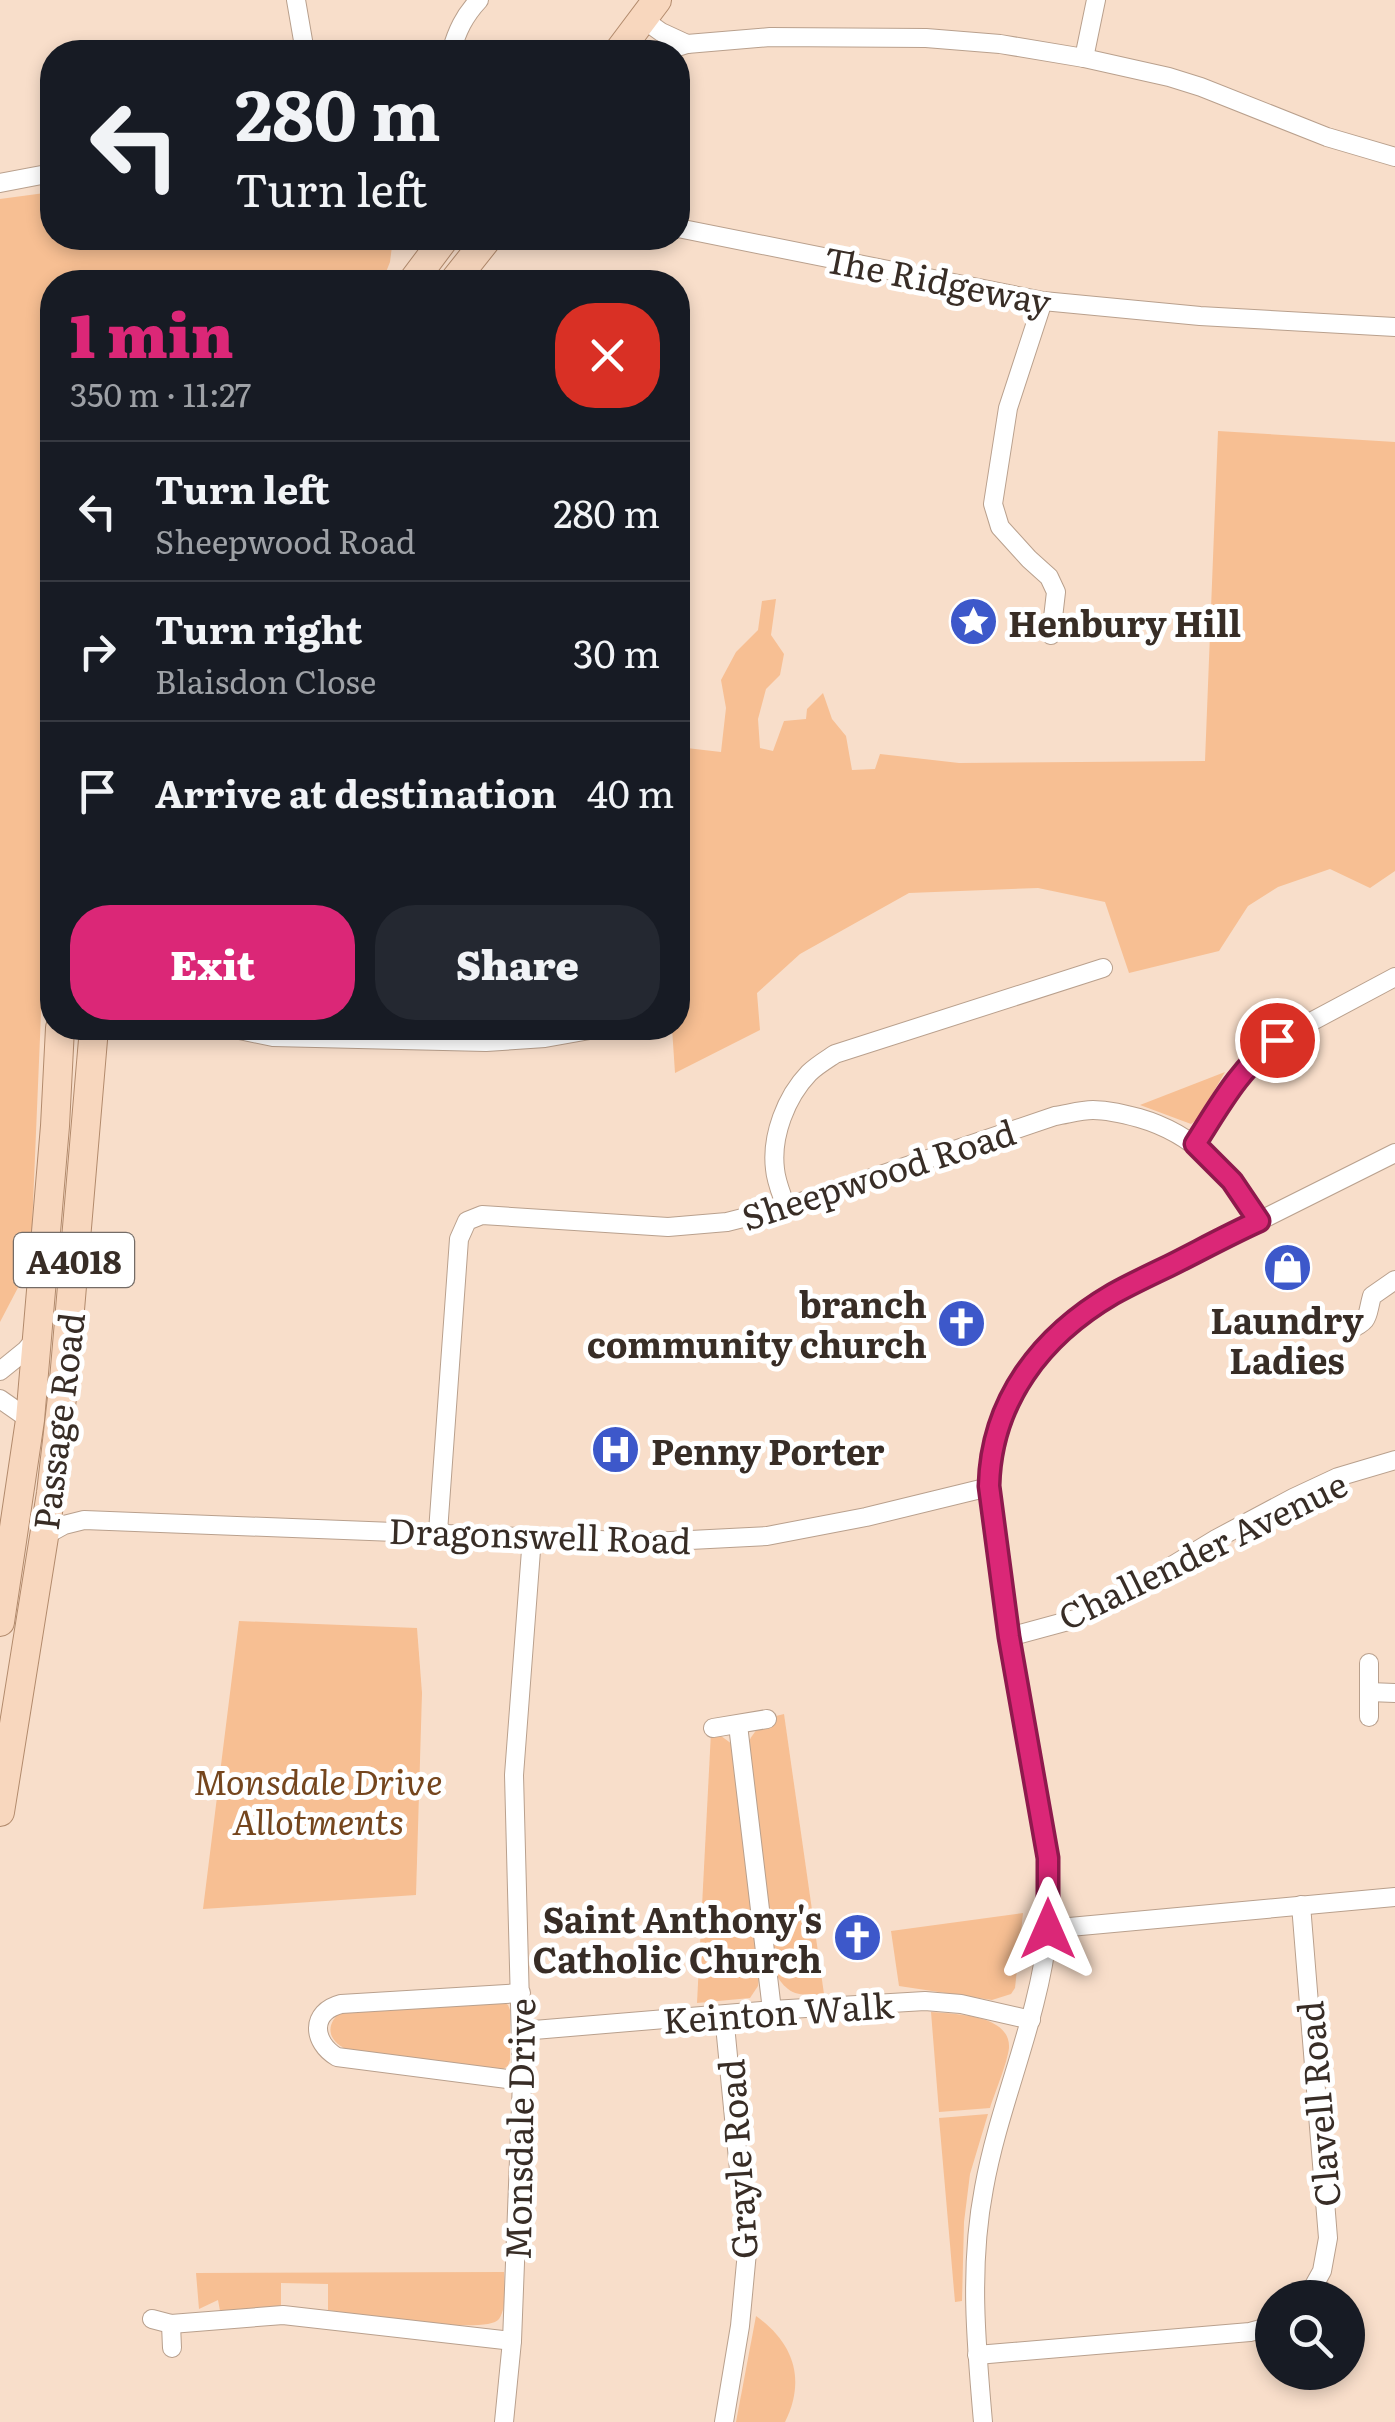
<!DOCTYPE html>
<meta charset="utf-8">
<style>
body{margin:0;font-family:Literata,serif;background:#242831;color:#f1f3f6;height:100vh;display:flex;flex-direction:column;font-size:38px;white-space:nowrap}
*{box-sizing:border-box;margin:0}
p{font-size:32px;color:#9ea1a6}
.icon{flex:none;width:55px;height:55px;fill:none;stroke:currentColor;stroke-width:2;stroke-linecap:round;stroke-linejoin:round}
.map{position:relative;flex:1;overflow:hidden}
.panel{position:absolute;left:40px;top:270px;width:650px;height:770px;display:flex;flex-direction:column;background:#171b24;border-radius:40px;box-shadow:0 5px 15px #0003}
.panel>*{flex:none}
.hud{position:absolute;left:40px;top:40px;width:650px;height:210px;border-radius:40px;box-shadow:0 5px 15px #0003;background:#171b24;color:#f1f3f6;overflow:hidden}
.buttons{position:absolute;left:1255px;top:2280px;display:grid;gap:20px}
.buttons a{display:grid;place-items:center;width:110px;height:110px;border-radius:50%;background:#171b24;box-shadow:0 5px 15px #0003;font-size:50px}
.pin{position:absolute;display:grid;place-items:center;width:85px;height:85px;color:#fff;margin:-42px;border:5px solid #fff;border-radius:50%;box-shadow:0 2px 10px #0007}
.me{position:absolute;width:110px;margin:-55px;rotate:0deg;stroke-linejoin:round;filter:drop-shadow(0 0 8px #0008)}
.turn{display:flex;align-items:center;gap:35px;height:210px;padding:0 30px;font-size:45px}
.turn .icon{width:130px;height:130px;stroke-width:2.5}
.turn b{display:block;font-size:70px;line-height:85px}
.round{display:grid;place-items:center;flex:none;width:105px;height:105px;border-radius:40px;background:#242831}
.overview{display:flex;align-items:center;justify-content:space-between;height:170px;padding:0 30px}
h1{font-size:60px;font-weight:800;line-height:75px;color:#db2777}
.cta{display:flex;gap:20px;margin-top:auto;padding:20px 30px}
.cta a{flex:1;height:115px;border-radius:40px;background:#db2777;color:#fff;font-size:40px;font-weight:800;line-height:115px;text-align:center}
.cta a+a{background:#242831;color:#f1f3f6}
ul{padding:0;list-style:none}
li{display:flex;align-items:center;gap:30px;height:140px;padding:0 30px;border-top:2px solid #363941}
li div{flex:1}
li b{display:block;font-size:38px}
li em{font-style:normal}
.map>svg:first-child{display:block}
.green{fill:#f7bf93}
.lines{fill:none;stroke-linecap:round;stroke-linejoin:round}
.minor-casing{stroke:#b9a08d;stroke-width:20}
.primary-casing{stroke:#b28a6c;stroke-width:30}
.minor{stroke:#fff;stroke-width:18}
.primary{stroke:#f8d7be;stroke-width:28}
.route-casing{stroke:#8e194d;stroke-width:25}
.route{stroke:#db2777;stroke-width:18}
.labels{text-anchor:middle;dominant-baseline:central;stroke-width:10;stroke-linejoin:round;paint-order:stroke}
.shield{fill:#fff;stroke:#746c67;stroke-width:2.5}
.shield-label{font-size:32px;font-weight:bold;fill:#382d26}
.street-label{font-size:35px;fill:#382d26;stroke:#fff}
.poi-label{font-size:35px;font-weight:bold;fill:#382d26;stroke:#fff;text-anchor:start}
.park-label{font-size:35px;font-style:italic;fill:#75461e;stroke:#fff}
</style>
<div class="map">
<svg width="1395" height="2422" viewBox="0 0 1395 2422">
<rect width="100%" height="100%" fill="#f8deca"/>
<!-- green -->
<g class="green">
<path d="M 52,192 L 52,238 L 393,238 L 390,262 L 382,282 L 52,282 L 52,861 L 44,942 L 32,1228 L 23,1278 L 0,1322 L 0,199 Z"/>
<path d="M 1218,431 L 1395,442 L 1395,871 L 1370,888 L 1330,869 L 1278,887 L 1248,906 L 1219,951 L 1129,973 L 1105,902 L 1038,888 L 909,893 L 800,954 L 757,993 L 760,1030 L 675,1073 L 672,1028 L 678,1028 L 678,747 L 721,752 L 726,708 L 721,680 L 736,652 L 758,630 L 762,601 L 776,599 L 771,635 L 784,654 L 780,675 L 766,689 L 758,719 L 760,748 L 773,751 L 784,721 L 806,719 L 807,709 L 823,693 L 832,719 L 846,736 L 852,770 L 875,769 L 880,754 L 959,763 L 1205,761 Z"/>
<path d="M 1225,1072 L 1198,1119 L 1191,1124 L 1140,1105 Z"/>
<path d="M 239,1621 L 417,1628 L 422,1693 L 416,1895 L 203,1909 Z"/>
<path d="M 784,1714 L 824,1994 C 798,1996 788,1996 774,1971 L 748,1743 C 755,1728 768,1717 784,1714 Z"/>
<path d="M 711,1732 L 721,1736 L 732,1744 L 760,1971 L 758,1986 L 750,1998 L 697,2003 Z"/>
<path d="M 1023,1913 L 1015,1988 L 1011,1994 L 992,2000 L 899,1986 L 891,1931 Z"/>
<path d="M 502,2001 L 508,2005 L 510,2010 L 510,2060 L 508,2066 L 503,2069 L 346,2049 C 327,2040 325,2024 342,2011 Z"/>
<path d="M 931,2012 C 953,2014 1011,2014 1009,2048 C 1007,2064 995,2092 990,2108 L 939,2112 Z"/>
<path d="M 988,2114 L 970,2174 L 964,2222 L 962,2301 L 955,2302 L 939,2118 Z"/>
<path d="M 504,2272 C 504,2285 507,2308 499,2319 C 487,2336 354,2314 328,2310 L 328,2284 L 281,2283 L 281,2308 L 220,2311 L 218,2300 L 199,2309 L 196,2273 Z"/>
<path d="M 756,2316 C 794,2343 806,2380 785,2422 L 736,2422 Z"/>
</g>
<g class="lines">
<defs>
<g id="minor">
<path d="M 296,0 L 305,52"/>
<path d="M 643,19 L 661,32 L 687,44"/>
<path d="M 451,52 C 457,31 464,16 479,0"/>
<path d="M 662,52 L 687,44 L 770,37 L 926,38 L 1000,44 L 1084,58 L 1169,77 L 1201,87 L 1327,137 L 1395,157"/>
<path d="M 1084,58 L 1096,0"/>
<path d="M 0,183 L 52,173"/>
<path d="M 678,228 L 1043,301 L 1200,316 L 1395,327"/>
<path d="M 1043,301 L 1008,408 L 993,504 L 1000,527 L 1029,559 L 1049,577 L 1056,592 L 1051,635"/>
<path d="M 230,1028 L 273,1037 L 486,1042 L 545,1038 L 601,1028"/>
<path d="M 1195,1144 L 1240,1074 L 1256,1056 L 1277,1040 L 1395,977"/>
<path d="M 786,1207 C 782,1195 776,1182 775,1169 C 771,1136 786,1097 809,1073 C 816,1066 826,1060 835,1054 L 1103,968"/>
<path d="M 1349,1330 C 1371,1320 1366,1317 1372,1296 L 1395,1280"/>
<path d="M 0,1371 L 26,1350 L 36,1338"/>
<path d="M 0,1399 L 30,1420"/>
<path d="M 438,1532 L 459,1239 L 467,1221 L 482,1215 L 668,1227 L 727,1222 L 786,1207 L 1055,1116 C 1068,1114 1081,1110 1093,1110 C 1109,1110 1124,1114 1139,1118 C 1198,1135 1226,1172 1259,1221"/>
<path d="M 44,1536 L 64,1525 L 84,1520 L 651,1542 L 767,1536 L 866,1517 L 989,1487"/>
<path d="M 1009,1637 L 1079,1618 L 1124,1595 L 1216,1539 L 1293,1498 L 1338,1477 L 1395,1460"/>
<path d="M 1369,1692 L 1395,1693"/>
<path d="M 1369,1717 L 1369,1663"/>
<path d="M 738,1725 L 772,2010"/>
<path d="M 713,1728 L 767,1719"/>
<path d="M 1301,1905 L 1328,2238 L 1322,2271 L 1307,2298"/>
<path d="M 1048,1929 L 1395,1897"/>
<path d="M 521,1993 L 341,2004 C 310,2012 312,2042 337,2057 L 522,2081"/>
<path d="M 724,2015 L 747,2252 L 740,2326 L 724,2422"/>
<path d="M 522,2031 L 772,2010 L 925,2001 L 961,2004 L 1031,2020"/>
<path d="M 152,2319 L 171,2324 L 283,2315 L 512,2341"/>
<path d="M 171,2324 L 172,2348"/>
<path d="M 977,2355 L 1250,2332 L 1272,2326"/>
<path d="M 504,2422 L 512,2341 L 522,2081 L 514,1775 L 532,1537"/>
<path d="M 983,2422 C 976,2343 969,2266 984,2188 C 1000,2100 1039,2019 1048,1930 C 1055,1857 1035,1783 1023,1712 C 1009,1637 999,1562 989,1487 C 990,1436 1010,1386 1044,1348 C 1063,1326 1089,1310 1113,1294 L 1395,1153"/>
</g>
<g id="primary">
<path d="M 618,52 L 657,0"/>
<path d="M 412,282 L 445,238"/>
<path d="M 453,282 L 488,238"/>
<path d="M 0,1622 L 30,1420 L 55,1126 L 60,1028"/>
<path d="M 0,1812 L 51,1493 L 64,1380 L 94,1028"/>
</g>
</defs>
<!-- minor casing -->
<use href="#minor" class="minor-casing"/>
<!-- primary casing -->
<use href="#primary" class="primary-casing"/>
<!-- minor -->
<use href="#minor" class="minor"/>
<!-- primary -->
<use href="#primary" class="primary"/>
</g>
<g class="lines">
<defs>
<path id="route" d="M 1048,1929 L 1048,1858 L 1009,1637 L 989,1486 C 991,1401 1041,1336 1113,1294 C 1131,1284 1150,1275 1169,1266 C 1199,1251 1228,1235 1259,1221 L 1232,1181 L 1195,1144 C 1220,1105 1239,1069 1277,1040"/>
</defs>
<!-- route casing -->
<use href="#route" class="route-casing"/>
<!-- route -->
<use href="#route" class="route"/>
</g>
<!-- icons -->
<defs>
<symbol id="sight-disc" viewBox="-11 -11 22 22"><circle r="9.5" fill="#3d58ca" stroke="#fff"/><path d="M0-6L1.8-2.2L6-1.7L2.9 1.2L3.7 5.4L0 3.3L-3.7 5.4L-2.9 1.2L-6-1.7L-1.8-2.2Z" fill="#fff"/></symbol>
<symbol id="shop-disc" viewBox="-11 -11 22 22"><circle r="9.5" fill="#3d58ca" stroke="#fff"/><path d="M-5-2.5h2.3a2.7 3.5 0 0 1 5.4 0H5L5.5 6h-11ZM-1.5-2.5h3a1.5 2.3 0 0 0-3 0Z" fill="#fff"/></symbol>
<symbol id="church-disc" viewBox="-11 -11 22 22"><circle r="9.5" fill="#3d58ca" stroke="#fff"/><path d="M-1.2-6h2.4v3.5h3.3v2.4h-3.3V6h-2.4V-.1h-3.3v-2.4h3.3Z" fill="#fff"/></symbol>
<symbol id="hospital-disc" viewBox="-11 -11 22 22"><circle r="9.5" fill="#3d58ca" stroke="#fff"/><path d="M-5-5h3v3.5h4V-5h3V5h-3V1.5h-4V5h-3Z" fill="#fff"/></symbol>
</defs>
<g fill-rule="evenodd">
<use href="#sight-disc" x="946" y="594" width="55" height="55"/>
<use href="#shop-disc" x="1260" y="1240" width="55" height="55"/>
<use href="#church-disc" x="934" y="1296" width="55" height="55"/>
<use href="#hospital-disc" x="588" y="1422" width="55" height="55"/>
<use href="#church-disc" x="830" y="1910" width="55" height="55"/>
</g>
<g class="labels">
<!-- shield labels -->
<rect class="shield" x="14" y="1233" width="120" height="54" rx="8"/>
<g class="shield-label">
<text x="74" y="1260">A4018</text>
</g>
<!-- street labels -->
<g class="street-label">
<text transform="translate(938 279) rotate(11)">The Ridgeway</text>
<text transform="translate(878 1173) rotate(-18)">Sheepwood Road</text>
<text transform="translate(57 1421) rotate(-83)">Passage Road</text>
<text transform="translate(540 1534) rotate(2)">Dragonswell Road</text>
<text transform="translate(1202 1549) rotate(-26)">Challender Avenue</text>
<text transform="translate(778 2011) rotate(-4)">Keinton Walk</text>
<text transform="translate(1317 2104) rotate(-95)">Clavell Road</text>
<text transform="translate(518 2129) rotate(-89)">Monsdale Drive</text>
<text transform="translate(736 2159) rotate(-94)">Grayle Road</text>
</g>
<!-- poi labels -->
<g class="poi-label">
<text x="1008" y="622">Henbury Hill</text>
<text x="927" y="1303" text-anchor="end">branch<tspan x="927" dy="40">community church</tspan></text>
<text x="1287" y="1319" text-anchor="middle">Laundry<tspan x="1287" dy="40">Ladies</tspan></text>
<text x="651" y="1450">Penny Porter</text>
<text x="822" y="1918" text-anchor="end">Saint Anthony's<tspan x="822" dy="40">Catholic Church</tspan></text>
</g>
<!-- park labels -->
<g class="park-label">
<text x="318" y="1780">Monsdale Drive<tspan x="318" dy="40">Allotments</tspan></text>
</g>
</g>
</svg>
<div class="buttons">
<a><svg class="icon" aria-label="search" viewBox="0 0 24 24"><circle cx="10" cy="10" r="6"/><path d="M15 15l6 6"/></svg></a>
</div>
<div class="pin" style="left:1277px;top:1040px;background:#d93025"><svg class="icon" aria-label="arrive" viewBox="0 0 24 24"><path d="M6 21V4h12l-3 4 3 4H6"/></svg></div>
<svg class="me" style="left:1048px;top:1929px" viewBox="-20 -20 40 40"><path d="M0-17L14 15 0 8-14 15z" fill="#db2777" stroke="#fff" stroke-width="4"/></svg>
<div class="hud">
<div class="turn"><svg class="icon" aria-label="left" viewBox="0 0 24 24"><path d="M17 20v-9H6M10 6l-5 5 5 5"/></svg><div><b>280 m</b>Turn left</div></div>
</div>
<section class="panel">
<div class="overview"><div><h1>1 min</h1><p>350 m · 11:27</p></div><a class="round" style="background:#d93025;color:#fff"><svg class="icon" aria-label="close" viewBox="0 0 24 24"><path d="M6 6l12 12M18 6L6 18"/></svg></a></div>
<ul>
<li><svg class="icon" aria-label="left" viewBox="0 0 24 24"><path d="M17 20v-9H6M10 6l-5 5 5 5"/></svg><div><b>Turn left</b><p>Sheepwood Road</p></div><em>280 m</em></li>
<li><svg class="icon" aria-label="right" viewBox="0 0 24 24"><path d="M7 20v-9h11M14 6l5 5-5 5"/></svg><div><b>Turn right</b><p>Blaisdon Close</p></div><em>30 m</em></li>
<li><svg class="icon" aria-label="arrive" viewBox="0 0 24 24"><path d="M6 21V4h12l-3 4 3 4H6"/></svg><div><b>Arrive at destination</b></div><em>40 m</em></li>
</ul>
<div class="cta"><a>Exit</a><a>Share</a></div>
</section>
</div>
